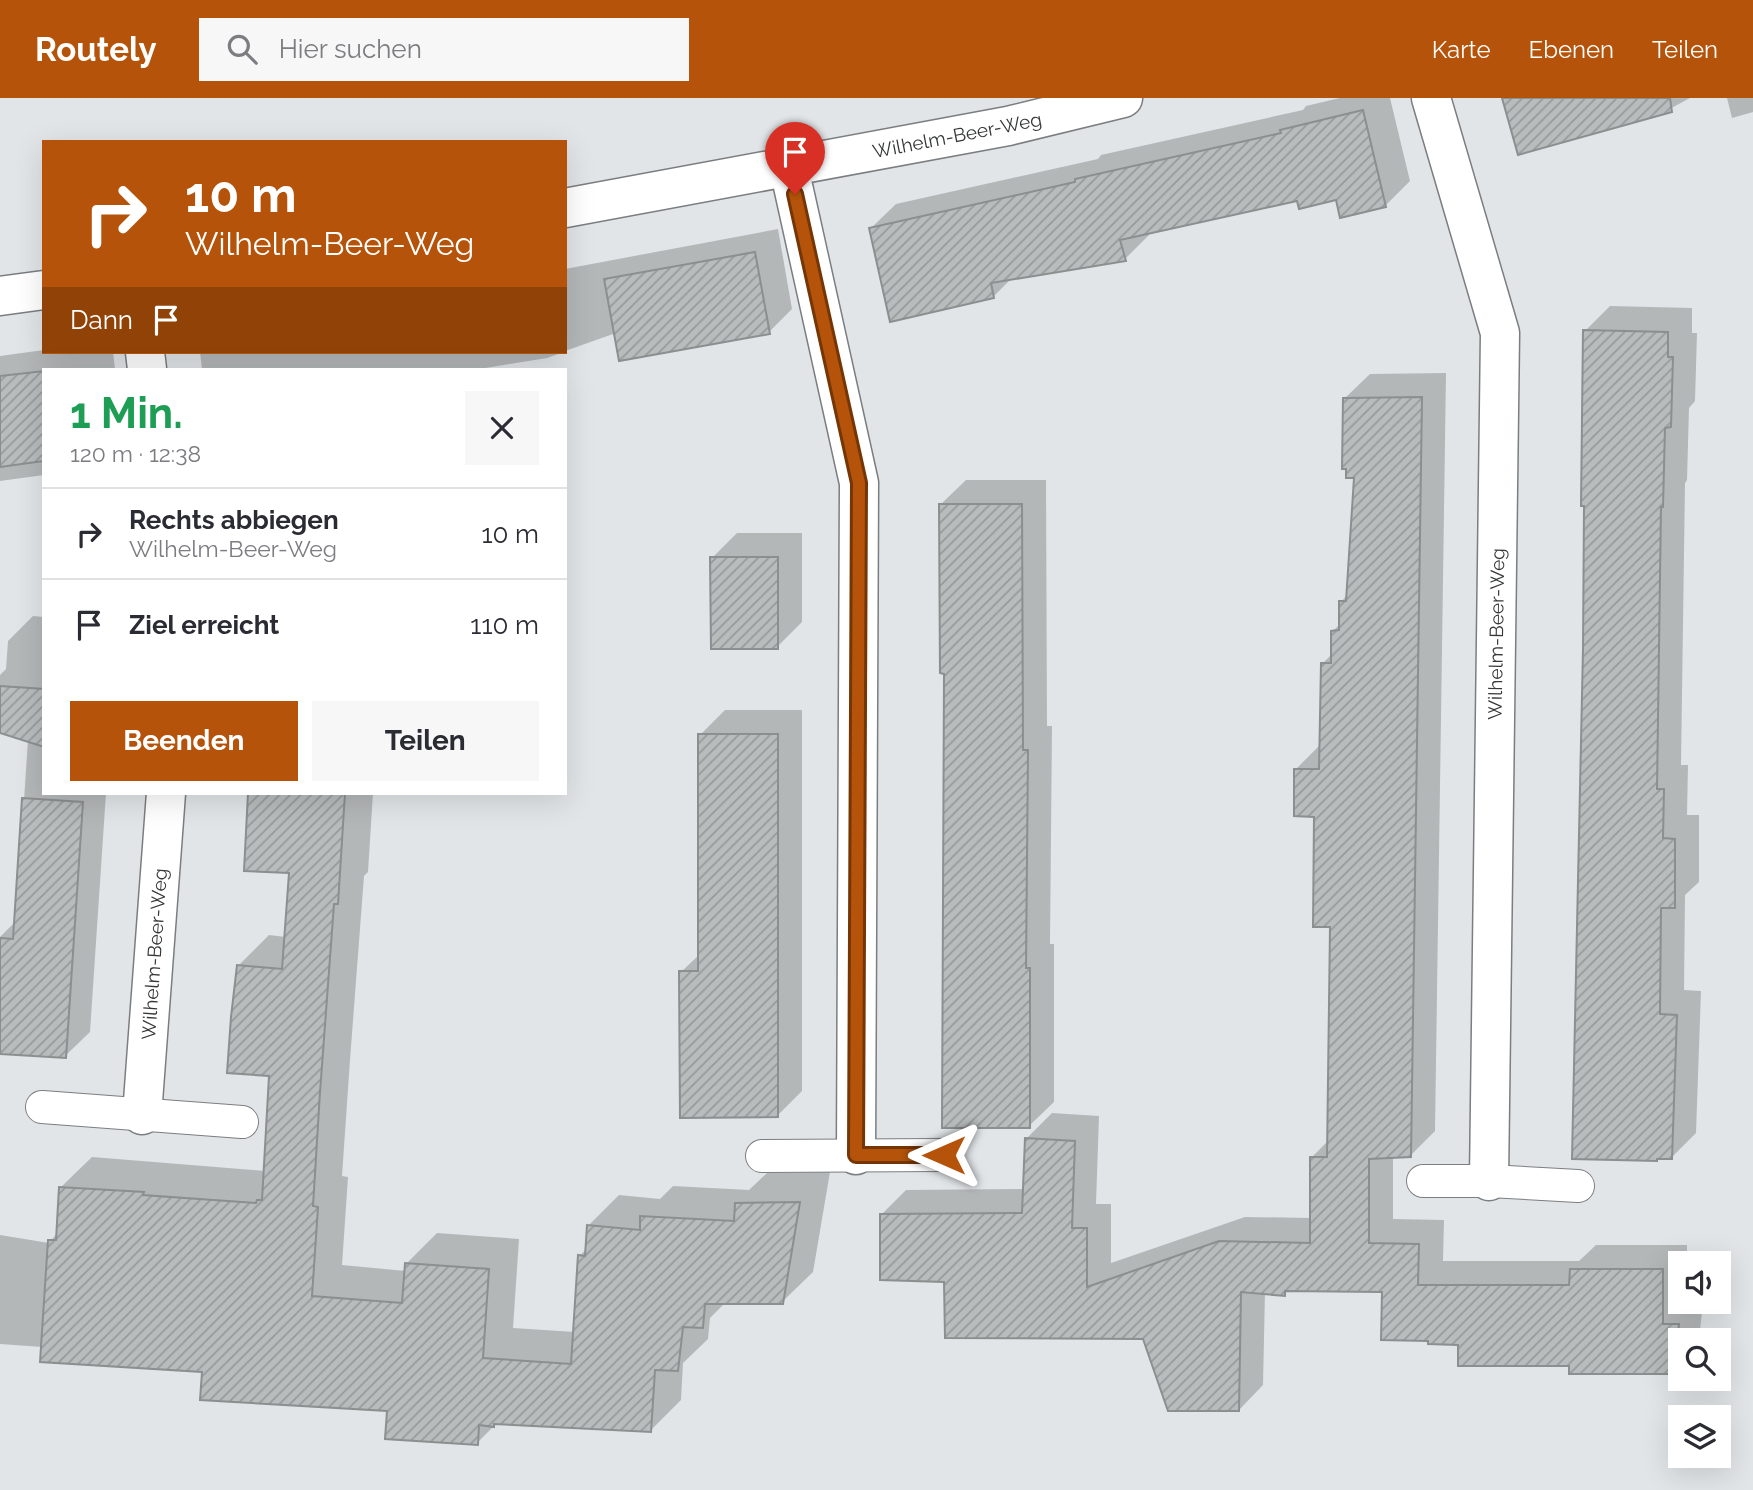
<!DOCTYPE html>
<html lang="de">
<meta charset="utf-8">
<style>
body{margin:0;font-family:Raleway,sans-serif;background:#f7f7f7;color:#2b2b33;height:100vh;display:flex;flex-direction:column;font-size:26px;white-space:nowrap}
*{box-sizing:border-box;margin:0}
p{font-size:23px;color:#7c7c81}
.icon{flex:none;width:38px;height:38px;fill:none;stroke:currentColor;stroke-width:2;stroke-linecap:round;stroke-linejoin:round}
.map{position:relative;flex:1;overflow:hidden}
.drawer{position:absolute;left:42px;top:270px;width:525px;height:427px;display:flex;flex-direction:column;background:#fff;border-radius:0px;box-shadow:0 7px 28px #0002}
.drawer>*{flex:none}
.guide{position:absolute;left:42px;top:42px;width:525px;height:214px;border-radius:0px;box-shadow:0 7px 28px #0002;background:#b45309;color:#fff;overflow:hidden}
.controls{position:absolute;left:1668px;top:1153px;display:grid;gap:14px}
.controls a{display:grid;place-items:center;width:63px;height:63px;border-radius:0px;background:#fff;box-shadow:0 7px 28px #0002;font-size:35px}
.pin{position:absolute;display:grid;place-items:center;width:60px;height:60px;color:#fff;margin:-72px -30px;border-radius:50% 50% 50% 0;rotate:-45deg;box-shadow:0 0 7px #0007}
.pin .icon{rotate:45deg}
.me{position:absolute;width:77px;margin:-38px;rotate:270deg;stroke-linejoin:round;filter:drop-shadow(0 0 5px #0008)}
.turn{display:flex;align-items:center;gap:24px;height:147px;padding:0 28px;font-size:32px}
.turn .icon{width:91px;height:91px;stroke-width:2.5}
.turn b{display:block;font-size:49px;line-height:60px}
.then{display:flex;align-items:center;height:66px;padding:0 28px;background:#0003;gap:14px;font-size:26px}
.round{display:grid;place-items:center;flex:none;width:74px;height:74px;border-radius:0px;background:#f7f7f7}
.summary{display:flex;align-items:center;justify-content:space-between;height:119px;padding:0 28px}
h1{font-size:42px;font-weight:700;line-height:52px;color:#1e9e55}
.action{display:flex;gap:14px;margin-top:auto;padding:14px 28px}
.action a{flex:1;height:80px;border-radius:0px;background:#b45309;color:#fff;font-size:28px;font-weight:700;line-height:80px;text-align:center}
.action a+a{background:#f7f7f7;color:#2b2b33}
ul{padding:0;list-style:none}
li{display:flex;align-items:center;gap:21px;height:91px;padding:0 28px;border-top:2px solid #e1e1e2}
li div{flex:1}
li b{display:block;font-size:26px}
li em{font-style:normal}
header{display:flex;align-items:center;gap:42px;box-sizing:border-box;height:98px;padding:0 35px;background:#b45309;color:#fff}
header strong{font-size:33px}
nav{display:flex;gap:38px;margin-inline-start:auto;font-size:24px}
.search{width:490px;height:63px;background:#f7f7f7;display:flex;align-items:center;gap:18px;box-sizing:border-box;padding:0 24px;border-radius:0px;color:#7c7c81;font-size:26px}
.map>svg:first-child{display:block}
.shadow{fill:#0003}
.building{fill:url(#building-hatch);stroke:#8b8f8f;stroke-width:2}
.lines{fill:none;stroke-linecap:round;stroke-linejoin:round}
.service-casing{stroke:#7b7e80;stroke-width:34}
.minor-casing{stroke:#7b7e80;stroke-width:41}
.service{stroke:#fff;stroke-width:32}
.minor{stroke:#fff;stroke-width:38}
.route-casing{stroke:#753606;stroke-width:18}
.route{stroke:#b45309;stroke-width:12}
.labels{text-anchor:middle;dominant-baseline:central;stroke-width:7;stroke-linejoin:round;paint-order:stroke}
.street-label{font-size:19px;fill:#353738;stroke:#fff}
</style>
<header>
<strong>Routely</strong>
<div class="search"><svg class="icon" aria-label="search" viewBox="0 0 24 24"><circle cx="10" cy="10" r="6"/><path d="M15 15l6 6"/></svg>Hier suchen</div>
<nav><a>Karte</a><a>Ebenen</a><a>Teilen</a></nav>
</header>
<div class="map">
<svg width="1753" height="1392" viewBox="0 0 1753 1392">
<defs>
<pattern id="building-hatch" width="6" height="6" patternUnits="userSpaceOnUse" patternTransform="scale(1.75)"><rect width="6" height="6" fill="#b8bcbd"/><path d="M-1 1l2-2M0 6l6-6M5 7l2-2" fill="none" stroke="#969a9b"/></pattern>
</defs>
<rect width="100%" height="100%" fill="#e1e5e7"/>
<!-- shadow -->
<g class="shadow">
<path d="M 1340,0 L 1390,0 L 1410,83 L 1385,108 L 1337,100 L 1298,101 L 1149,134 L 1149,137 L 1125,161 L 1012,180 L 993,199 L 871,130 L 896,106 L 1098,61 L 1101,57 L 1303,12 L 1306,8 Z"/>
<path d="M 1504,0 L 1690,0 L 1664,14 Z"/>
<path d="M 1727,0 L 1753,0 L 1753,14 L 1732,20 Z"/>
<path d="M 778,131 L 792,211 L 769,234 L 616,235 L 565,253 L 565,171 Z"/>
<path d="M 1610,208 L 1692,210 L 1692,235 L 1697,235 L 1695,303 L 1689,310 L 1687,382 L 1685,385 L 1681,667 L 1688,667 L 1687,717 L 1699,717 L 1699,784 L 1685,797 L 1684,892 L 1701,893 L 1696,1035 L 1672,1059 L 1584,551 L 1585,233 Z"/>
<path d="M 44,252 L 113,254 L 115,271 L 44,271 L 44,377 L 0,383 L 0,258 Z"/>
<path d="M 200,254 L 564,254 L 547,260 L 479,271 L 202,271 Z"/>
<path d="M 1446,275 L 1435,1033 L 1410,1058 L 1393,1058 L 1393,1121 L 1444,1122 L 1443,1163 L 1579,1163 L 1596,1147 L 1687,1147 L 1687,1166 L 1680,1166 L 1680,1204 L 1703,1204 L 1699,1242 L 1680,1242 L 1680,1268 L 1674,1275 L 1570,1266 L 1459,1245 L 1384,1193 L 1289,1191 L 1285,1196 L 1265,1194 L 1263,1287 L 1239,1312 L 1144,1239 L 946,1182 L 881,1117 L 906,1092 L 1025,1091 L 1027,1040 L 1052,1015 L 1099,1018 L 1096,1106 L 1111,1106 L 1111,1165 L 1245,1119 L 1312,1120 L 1311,1060 L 1329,1042 L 1332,828 L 1316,717 L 1296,671 L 1321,646 L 1323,565 L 1332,556 L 1332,534 L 1340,526 L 1341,504 L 1348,496 L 1356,378 L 1345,300 L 1370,276 Z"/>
<path d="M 966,382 L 1046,382 L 1047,628 L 1052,628 L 1050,846 L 1054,846 L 1054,1004 L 1029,1028 L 946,574 L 941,406 Z"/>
<path d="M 737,435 L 802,435 L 802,524 L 777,549 L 712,460 Z"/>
<path d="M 33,518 L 44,519 L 44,695 L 106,695 L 90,934 L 65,958 L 0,954 L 0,839 L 16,823 L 28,642 L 0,633 L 0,577 L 6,571 L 8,543 Z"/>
<path d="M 725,612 L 802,612 L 802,993 L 778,1017 L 681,874 L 700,856 L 700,637 Z"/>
<path d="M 251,695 L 373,695 L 368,774 L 364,778 L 350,962 L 342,1078 L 348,1079 L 342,1167 L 406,1173 L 406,1166 L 437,1135 L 519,1141 L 513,1230 L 575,1234 L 579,1158 L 587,1151 L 588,1128 L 619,1097 L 660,1101 L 673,1088 L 749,1092 L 767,1075 L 830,1074 L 813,1174 L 782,1204 L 726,1204 L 710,1220 L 708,1241 L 683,1265 L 681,1302 L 650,1333 L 497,1325 L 477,1345 L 388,1312 L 203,1273 L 42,1249 L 0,1246 L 0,1137 L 49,1145 L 58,1134 L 61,1089 L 92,1059 L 265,1073 L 271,977 L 238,868 L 269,837 L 286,839 L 291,774 L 245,771 Z"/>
</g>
<!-- building -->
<g class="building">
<path d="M 1502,0 L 1670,0 L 1672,14 L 1518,57 Z"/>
<path d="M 1363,12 L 1386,109 L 1340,120 L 1336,102 L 1299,111 L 1297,103 L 1120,142 L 1126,163 L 991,185 L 994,200 L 890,224 L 869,130 L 1075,84 L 1075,81 L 1281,35 L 1280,32 Z"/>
<path d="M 755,154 L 770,236 L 619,263 L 604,181 Z"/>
<path d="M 1583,232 L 1668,234 L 1668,259 L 1673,259 L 1671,329 L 1665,330 L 1663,409 L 1661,409 L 1657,691 L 1664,691 L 1663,740 L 1675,741 L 1675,810 L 1661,810 L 1660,916 L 1677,917 L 1672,1061 L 1657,1061 L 1657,1063 L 1572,1061 L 1583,551 L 1584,408 L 1581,408 Z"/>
<path d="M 44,273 L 44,363 L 0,369 L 0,278 Z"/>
<path d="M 1422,299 L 1411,1059 L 1369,1061 L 1369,1145 L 1419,1146 L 1418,1187 L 1569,1187 L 1570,1171 L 1663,1171 L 1663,1226 L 1679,1226 L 1674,1276 L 1569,1276 L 1569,1268 L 1458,1268 L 1458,1247 L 1428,1246 L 1428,1243 L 1381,1242 L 1382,1194 L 1285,1193 L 1285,1198 L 1241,1194 L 1239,1313 L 1168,1313 L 1143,1241 L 945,1240 L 944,1184 L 880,1182 L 880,1116 L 1022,1115 L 1025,1040 L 1075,1043 L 1072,1130 L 1087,1130 L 1087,1189 L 1219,1143 L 1310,1145 L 1310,1059 L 1327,1059 L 1330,829 L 1313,829 L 1314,719 L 1294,718 L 1294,671 L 1319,671 L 1321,565 L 1331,565 L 1331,533 L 1339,532 L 1339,503 L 1346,503 L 1354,380 L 1346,380 L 1346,371 L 1342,371 L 1343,300 Z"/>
<path d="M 939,406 L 1022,406 L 1023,652 L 1028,652 L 1026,870 L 1030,870 L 1030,1030 L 942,1030 L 944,576 L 940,575 Z"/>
<path d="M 710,459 L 778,459 L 778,551 L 711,551 Z"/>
<path d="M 0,588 L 44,591 L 44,649 L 0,635 Z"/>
<path d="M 698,636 L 778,636 L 778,1019 L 680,1020 L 679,873 L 698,873 Z"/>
<path d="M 248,695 L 345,695 L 338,806 L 334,806 L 320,994 L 313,1108 L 318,1109 L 312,1198 L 402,1205 L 405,1165 L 489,1171 L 483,1260 L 571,1266 L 578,1157 L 585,1158 L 587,1127 L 640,1132 L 640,1118 L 734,1123 L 735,1105 L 800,1104 L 783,1206 L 705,1206 L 703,1230 L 683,1229 L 678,1273 L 655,1272 L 651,1334 L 494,1326 L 494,1329 L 479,1327 L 478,1347 L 385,1341 L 387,1313 L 200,1302 L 202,1274 L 40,1264 L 48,1142 L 56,1142 L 59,1089 L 144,1094 L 143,1097 L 256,1105 L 257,1102 L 262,1102 L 269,978 L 227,975 L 231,919 L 237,867 L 282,871 L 289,775 L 244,773 Z"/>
<path d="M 22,700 L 83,704 L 66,960 L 0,956 L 0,840 L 13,841 Z"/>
</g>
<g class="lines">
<defs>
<g id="service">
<path d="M 42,1009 L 242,1024"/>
<path d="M 762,1058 L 944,1057"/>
<path d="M 1423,1083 L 1489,1083 L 1578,1088"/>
</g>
<g id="minor">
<path d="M 1431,0 L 1500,235 L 1489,1083"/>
<path d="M 789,70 L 859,385 L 856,1057"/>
<path d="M 565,110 L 1008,28 L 1123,0"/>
<path d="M 0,198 L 44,192"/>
<path d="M 145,254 L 147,271"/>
<path d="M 142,1017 L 166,695"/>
</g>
</defs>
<!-- service casing -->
<use href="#service" class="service-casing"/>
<!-- minor casing -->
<use href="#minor" class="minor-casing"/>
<!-- service -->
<use href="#service" class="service"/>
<!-- minor -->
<use href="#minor" class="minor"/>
</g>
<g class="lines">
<defs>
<path id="route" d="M 795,96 L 859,385 L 856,1057 L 944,1057"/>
</defs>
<!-- route casing -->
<use href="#route" class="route-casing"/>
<!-- route -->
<use href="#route" class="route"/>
</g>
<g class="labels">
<!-- street labels -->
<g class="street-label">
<text transform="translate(957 37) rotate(-11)">Wilhelm-Beer-Weg</text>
<text transform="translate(1496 536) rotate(-89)">Wilhelm-Beer-Weg</text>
<text transform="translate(154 856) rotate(-86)">Wilhelm-Beer-Weg</text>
</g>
</g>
</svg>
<div class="controls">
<a><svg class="icon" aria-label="sound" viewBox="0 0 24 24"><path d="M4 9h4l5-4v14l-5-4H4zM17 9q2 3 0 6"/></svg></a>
<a><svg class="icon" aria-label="search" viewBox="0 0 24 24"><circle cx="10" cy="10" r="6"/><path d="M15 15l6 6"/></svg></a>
<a><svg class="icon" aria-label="layers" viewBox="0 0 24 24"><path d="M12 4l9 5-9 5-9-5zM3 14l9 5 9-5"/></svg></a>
</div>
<div class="pin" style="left:795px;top:96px;background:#d93025"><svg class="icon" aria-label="arrive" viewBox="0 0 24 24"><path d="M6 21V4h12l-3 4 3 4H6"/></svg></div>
<svg class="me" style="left:944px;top:1057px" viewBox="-20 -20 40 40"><path d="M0-17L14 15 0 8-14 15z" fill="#b45309" stroke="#fff" stroke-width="4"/></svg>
<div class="guide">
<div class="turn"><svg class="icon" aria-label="right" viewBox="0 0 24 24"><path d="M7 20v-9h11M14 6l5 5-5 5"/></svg><div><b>10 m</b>Wilhelm-Beer-Weg</div></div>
<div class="then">Dann<svg class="icon" aria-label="arrive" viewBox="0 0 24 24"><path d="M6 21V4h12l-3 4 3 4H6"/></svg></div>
</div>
<section class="drawer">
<div class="summary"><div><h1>1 Min.</h1><p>120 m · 12:38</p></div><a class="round"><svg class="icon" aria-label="close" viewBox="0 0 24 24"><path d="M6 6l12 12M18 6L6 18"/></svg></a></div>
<ul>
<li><svg class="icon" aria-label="right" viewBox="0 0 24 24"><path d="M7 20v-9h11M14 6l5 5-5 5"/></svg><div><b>Rechts abbiegen</b><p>Wilhelm-Beer-Weg</p></div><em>10 m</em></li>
<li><svg class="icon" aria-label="arrive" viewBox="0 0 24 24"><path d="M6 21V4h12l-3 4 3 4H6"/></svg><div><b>Ziel erreicht</b></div><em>110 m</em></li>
</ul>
<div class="action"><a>Beenden</a><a>Teilen</a></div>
</section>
</div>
